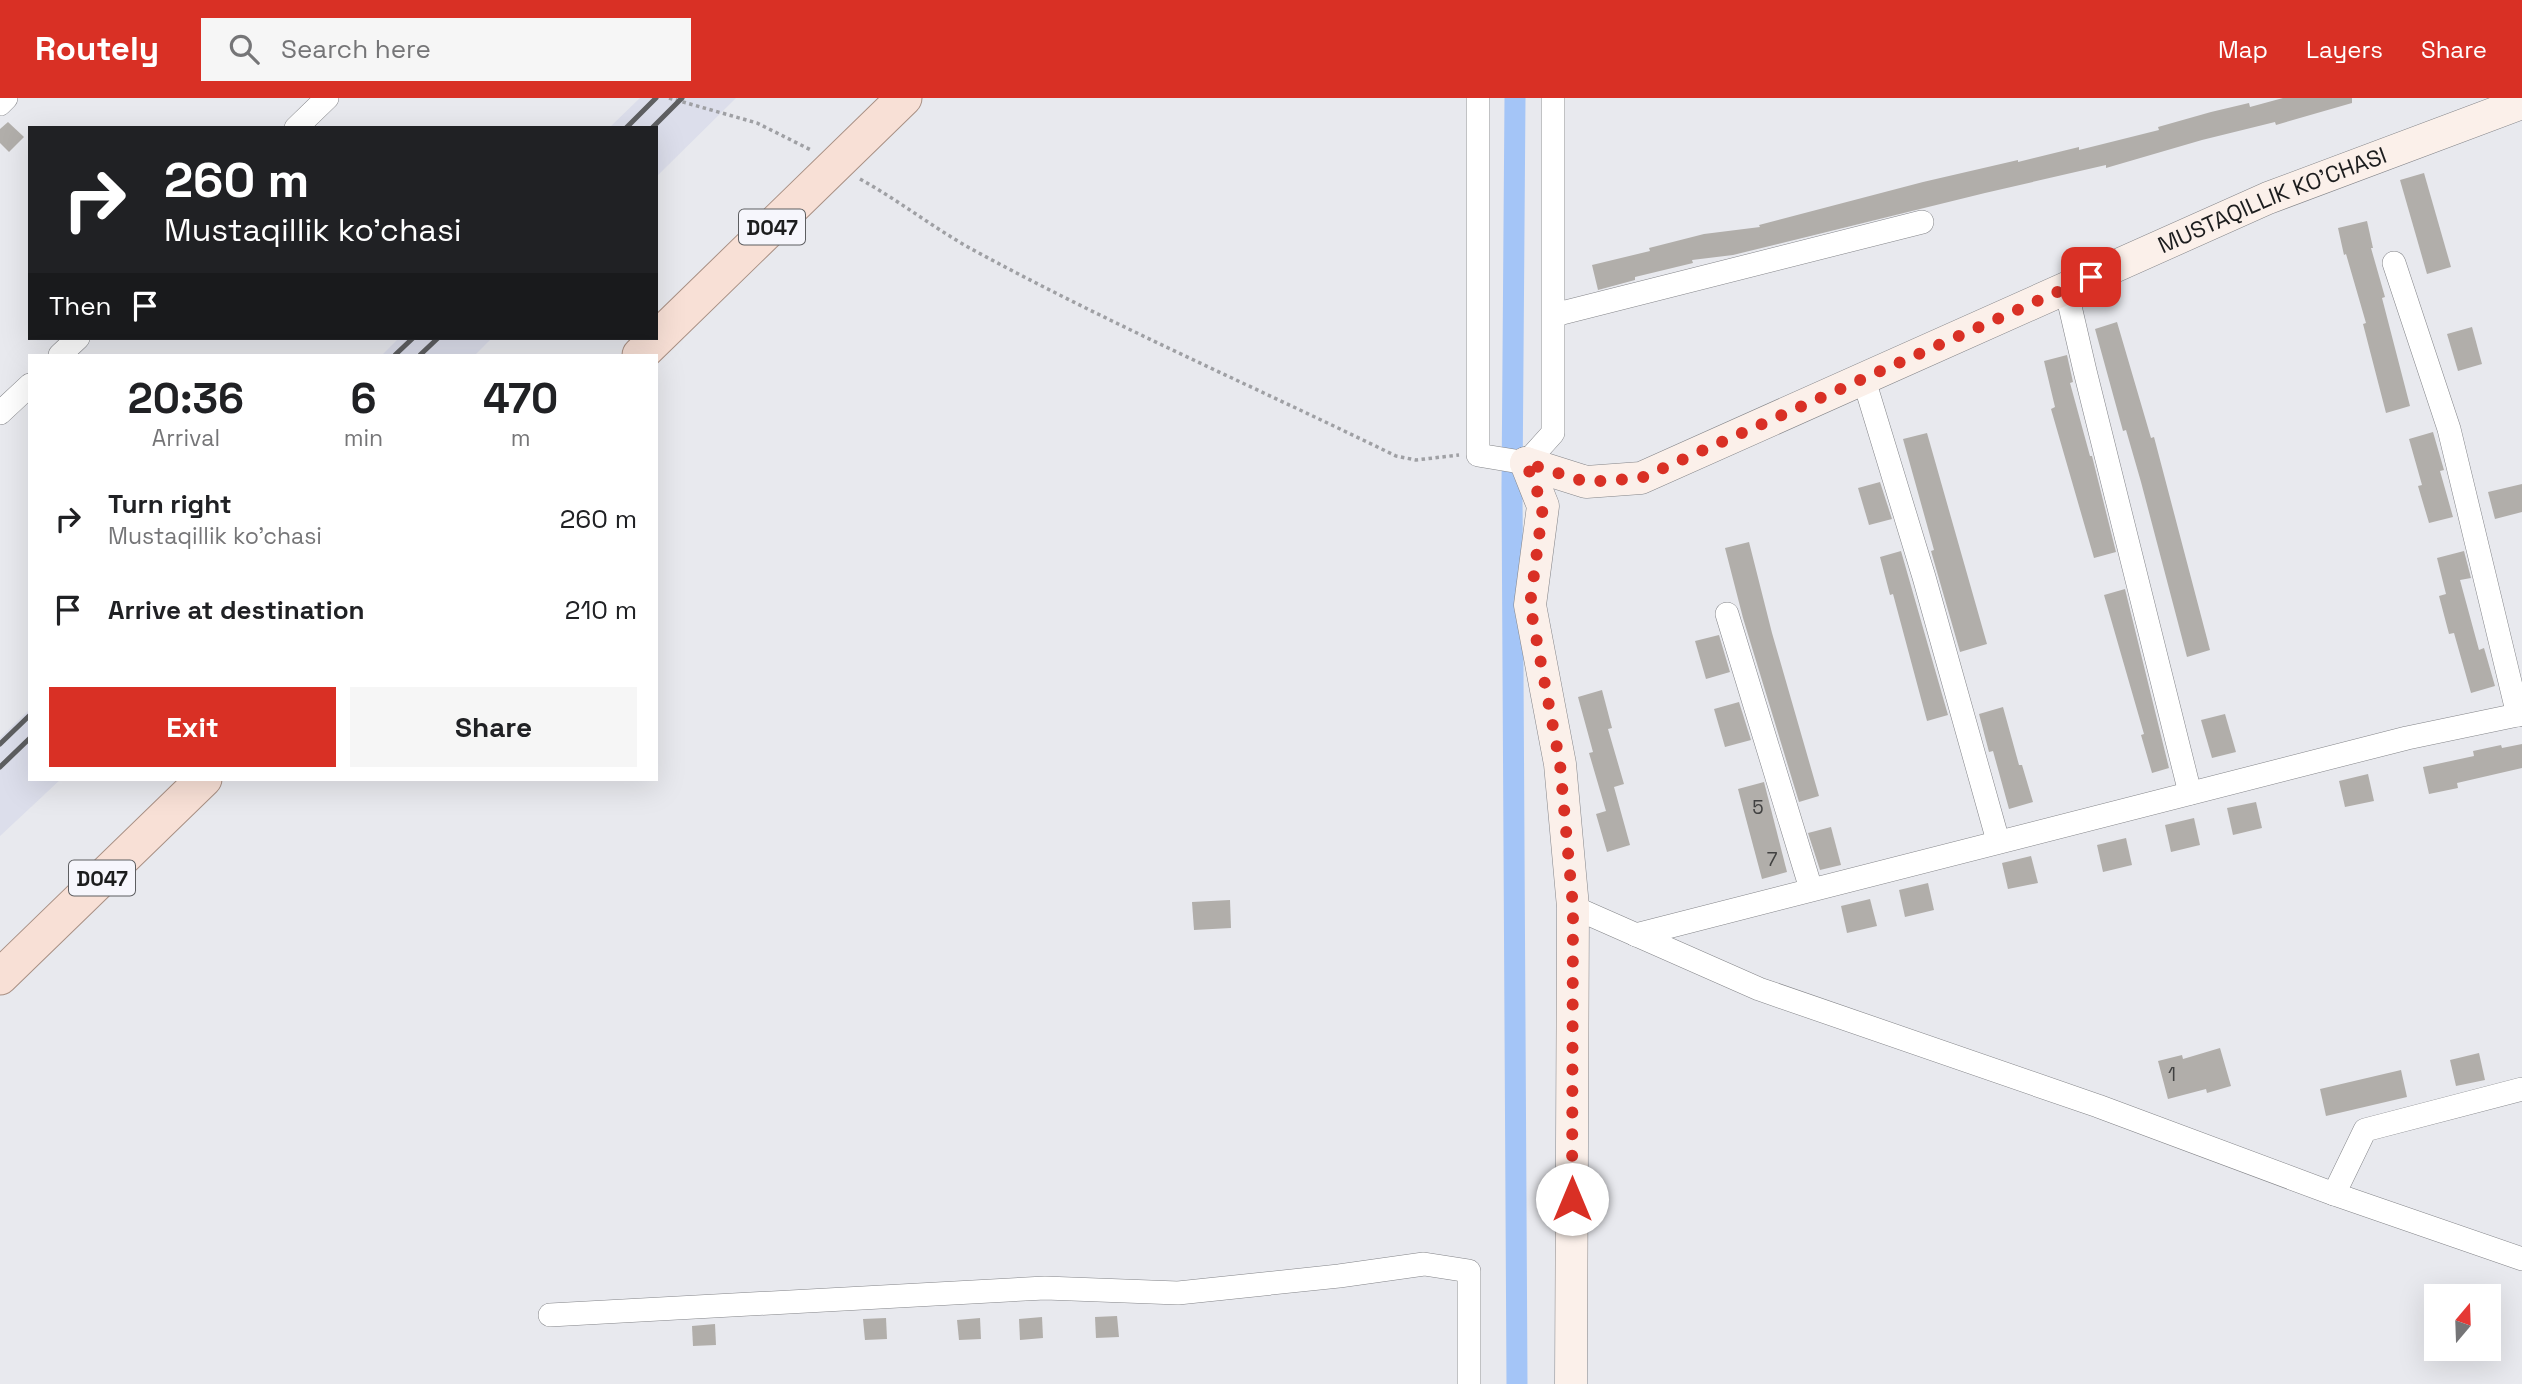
<!DOCTYPE html>
<style>
body{margin:0;font-family:"Space Grotesk",sans-serif;background:#f6f6f6;color:#202124;height:100vh;display:flex;flex-direction:column;font-size:26px;white-space:nowrap}
*{box-sizing:border-box;margin:0}
p{font-size:23px;color:#757577}
.icon{flex:none;width:38px;height:38px;fill:none;stroke:currentColor;stroke-width:2;stroke-linecap:round;stroke-linejoin:round}
.map{position:relative;flex:1;overflow:hidden}
.drawer{position:absolute;left:28px;top:256px;width:630px;height:427px;display:flex;flex-direction:column;background:#fff;border-radius:0px;box-shadow:0 7px 28px #0002}
.drawer>*{flex:none}
.guide{position:absolute;left:28px;top:28px;width:630px;height:214px;border-radius:0px;box-shadow:0 7px 28px #0002;background:#202124;color:#fff;overflow:hidden}
.needle{width:46px;rotate:19deg}
.controls{position:absolute;left:2424px;top:1186px;display:grid;gap:14px}
.controls a{display:grid;place-items:center;width:77px;height:77px;border-radius:0px;background:#fff;box-shadow:0 7px 28px #0002;font-size:35px}
.pin{position:absolute;display:grid;place-items:center;width:60px;height:60px;color:#fff;margin:-30px;border-radius:14px;box-shadow:0 4px 10px #0006}
.me{position:absolute;width:77px;margin:-38px;rotate:0deg;stroke-linejoin:round;filter:drop-shadow(0 0 5px #0008)}
.turn{display:flex;align-items:center;gap:24px;height:147px;padding:0 21px;font-size:32px}
.turn .icon{width:91px;height:91px;stroke-width:2.5}
.turn b{display:block;font-size:49px;line-height:60px}
.then{display:flex;align-items:center;height:66px;padding:0 21px;background:#0003;gap:14px;font-size:26px}
.eta{display:flex;justify-content:space-evenly;align-items:center;height:119px;text-align:center}
.eta b{font-size:42px;font-weight:700;line-height:49px}
.action{display:flex;gap:14px;margin-top:auto;padding:14px 21px}
.action a{flex:1;height:80px;border-radius:0px;background:#d93025;color:#fff;font-size:28px;font-weight:700;line-height:80px;text-align:center}
.action a+a{background:#f6f6f6;color:#202124}
ul{padding:0;list-style:none}
li{display:flex;align-items:center;gap:21px;height:91px;padding:0 21px}
li div{flex:1}
li b{display:block;font-size:26px}
li em{font-style:normal}
header{display:flex;align-items:center;gap:42px;box-sizing:border-box;height:98px;padding:0 35px;background:#d93025;color:#fff}
header strong{font-size:33px}
nav{display:flex;gap:38px;margin-inline-start:auto;font-size:24px}
.search{width:490px;height:63px;background:#f6f6f6;display:flex;align-items:center;gap:18px;box-sizing:border-box;padding:0 24px;border-radius:0px;color:#757577;font-size:26px}
.map>svg:first-child{display:block}
.built{fill:#dcdeeb}
.lines{fill:none;stroke-linecap:round;stroke-linejoin:round}
.canal{stroke:#a4c5f7;stroke-width:21}
.building{fill:#b1aeaa}
.street-casing{stroke:#838488;stroke-width:24}
.secondary-casing{stroke:#838488;stroke-width:33}
.primary-casing{stroke:#a88f83;stroke-width:37}
.path{stroke:#9fa0a4;stroke-width:3.5;stroke-dasharray:3.5 3.5;stroke-linecap:butt}
.street{stroke:#fff;stroke-width:23}
.secondary{stroke:#fbf0ea;stroke-width:32}
.primary{stroke:#f8e0d6;stroke-width:35}
.rail{stroke:#5e5f61;stroke-width:5}
.route{stroke:#d93025;stroke-width:12;stroke-dasharray:0 21.6}
.labels{text-anchor:middle;dominant-baseline:central;stroke-width:7;stroke-linejoin:round;paint-order:stroke}
.number-label{font-size:19px;fill:#414141}
.shield{fill:#f6f6fc;stroke:#5d5e61;stroke-width:2}
.shield-label{font-size:21px;font-weight:bold;fill:#1c1d1e}
.street-label{font-size:23px;fill:#1c1d1e;stroke:#f6f6fc}
</style>
<header>
<strong>Routely</strong>
<div class="search"><svg class="icon" aria-label="search" viewBox="0 0 24 24"><circle cx="10" cy="10" r="6"/><path d="M15 15l6 6"/></svg>Search here</div>
<nav><a>Map</a><a>Layers</a><a>Share</a></nav>
</header>
<div class="map">
<svg width="2522" height="1286" viewBox="0 0 2522 1286">
<rect width="100%" height="100%" fill="#e8e9ee"/>
<!-- built -->
<g class="built">
<path d="M 640,0 L 736,0 L 656,79 L 656,30 L 609,30 Z"/>
<path d="M 399,240 L 492,240 L 475,257 L 382,257 Z"/>
<path d="M 30,611 L 30,681 L 61,681 L 0,738 L 0,640 Z"/>
</g>
<g class="lines">
<!-- canal -->
<path class="canal" d="M 1515,0 L 1512,391 L 1517,1286"/>
</g>
<!-- building -->
<g class="building">
<path d="M 2283,0 L 2352,0 L 2352,5 L 2276,27 L 2275,24 L 2202,42 L 2106,70 L 2106,67 L 1985,95 L 1733,157 L 1692,162 L 1693,165 L 1635,179 L 1635,182 L 1598,192 L 1592,167 L 1650,153 L 1649,150 L 1704,136 L 1760,129 L 1759,127 L 1923,84 L 2018,62 L 2018,64 L 2079,49 L 2079,52 L 2159,32 L 2158,29 L 2211,14 L 2249,5 L 2250,9 Z"/>
<path d="M 8,24 L 24,39 L 9,54 L 0,45 L 0,31 Z"/>
<path d="M 2424,75 L 2451,169 L 2427,176 L 2400,82 Z"/>
<path d="M 2367,123 L 2373,150 L 2371,150 L 2385,199 L 2382,200 L 2410,308 L 2386,315 L 2363,226 L 2366,225 L 2346,156 L 2344,157 L 2338,130 Z"/>
<path d="M 2117,224 L 2151,340 L 2154,339 L 2210,552 L 2187,559 L 2141,384 L 2126,332 L 2123,333 L 2095,231 Z"/>
<path d="M 2472,229 L 2482,266 L 2458,273 L 2447,236 Z"/>
<path d="M 2067,257 L 2073,284 L 2070,285 L 2090,358 L 2092,358 L 2116,454 L 2094,460 L 2051,311 L 2055,309 L 2044,263 Z"/>
<path d="M 2433,334 L 2444,372 L 2440,373 L 2453,419 L 2429,425 L 2418,388 L 2422,387 L 2409,341 Z"/>
<path d="M 1927,335 L 1987,546 L 1960,554 L 1931,453 L 1934,452 L 1903,341 Z"/>
<path d="M 1880,384 L 1892,421 L 1869,427 L 1858,390 Z"/>
<path d="M 2522,386 L 2522,414 L 2495,421 L 2488,394 Z"/>
<path d="M 1749,444 L 1772,535 L 1819,698 L 1799,704 L 1743,520 L 1725,450 Z"/>
<path d="M 1901,453 L 1948,617 L 1927,623 L 1893,496 L 1890,497 L 1880,459 Z"/>
<path d="M 2464,453 L 2471,480 L 2460,482 L 2479,552 L 2484,550 L 2495,588 L 2471,595 L 2454,535 L 2449,536 L 2439,498 L 2446,496 L 2437,460 Z"/>
<path d="M 2125,491 L 2169,670 L 2152,675 L 2141,637 L 2144,636 L 2104,497 Z"/>
<path d="M 1719,537 L 1730,574 L 1706,581 L 1695,543 Z"/>
<path d="M 1602,592 L 1612,630 L 1608,631 L 1624,686 L 1614,689 L 1630,747 L 1607,754 L 1596,716 L 1606,713 L 1589,655 L 1593,654 L 1578,599 Z"/>
<path d="M 1739,604 L 1751,642 L 1725,649 L 1714,611 Z"/>
<path d="M 2003,609 L 2019,667 L 2022,667 L 2033,704 L 2009,711 L 1993,653 L 1989,654 L 1979,616 Z"/>
<path d="M 2225,616 L 2236,654 L 2212,660 L 2201,622 Z"/>
<path d="M 2522,646 L 2522,670 L 2457,685 L 2458,690 L 2429,696 L 2423,669 L 2474,658 L 2473,653 L 2501,647 L 2502,650 Z"/>
<path d="M 2368,676 L 2374,703 L 2345,709 L 2339,683 Z"/>
<path d="M 1764,684 L 1787,774 L 1762,781 L 1738,691 Z"/>
<path d="M 2256,704 L 2262,730 L 2233,737 L 2227,710 Z"/>
<path d="M 2194,720 L 2200,747 L 2171,754 L 2165,727 Z"/>
<path d="M 1831,729 L 1841,767 L 1820,772 L 1808,735 Z"/>
<path d="M 2126,740 L 2132,767 L 2103,774 L 2097,747 Z"/>
<path d="M 2031,758 L 2038,785 L 2008,791 L 2002,765 Z"/>
<path d="M 1928,785 L 1934,812 L 1905,819 L 1899,792 Z"/>
<path d="M 1870,801 L 1877,828 L 1847,835 L 1841,808 Z"/>
<path d="M 1230,802 L 1231,830 L 1194,832 L 1192,804 Z"/>
<path d="M 2220,950 L 2231,988 L 2207,995 L 2206,991 L 2168,1001 L 2158,963 L 2182,957 L 2183,961 Z"/>
<path d="M 2479,955 L 2485,982 L 2456,988 L 2450,962 Z"/>
<path d="M 2401,972 L 2407,999 L 2326,1018 L 2320,991 Z"/>
<path d="M 1117,1218 L 1119,1239 L 1096,1240 L 1095,1219 Z"/>
<path d="M 1042,1219 L 1043,1240 L 1020,1242 L 1019,1221 Z"/>
<path d="M 886,1220 L 887,1241 L 865,1242 L 863,1221 Z"/>
<path d="M 980,1220 L 981,1241 L 959,1242 L 957,1222 Z"/>
<path d="M 715,1226 L 716,1247 L 693,1248 L 692,1228 Z"/>
</g>
<g class="lines">
<defs>
<g id="street">
<path d="M 1478,0 L 1478,357 L 1526,365 L 1553,335 L 1553,0"/>
<path d="M 0,6 L 6,0"/>
<path d="M 296,30 L 327,0"/>
<path d="M 2394,165 L 2449,331 L 2518,617"/>
<path d="M 2066,191 L 2085,273 L 2190,695"/>
<path d="M 1554,217 L 1922,124"/>
<path d="M 60,257 L 78,240"/>
<path d="M 1864,282 L 1924,479 L 1998,743"/>
<path d="M 0,315 L 30,287"/>
<path d="M 1727,516 L 1811,791"/>
<path d="M 1573,809 L 1759,891 L 2098,1008 L 2334,1096 L 2522,1161"/>
<path d="M 1636,837 L 2407,640 L 2522,616"/>
<path d="M 2334,1096 L 2365,1032 L 2522,991"/>
<path d="M 550,1217 L 1045,1190 L 1178,1195 L 1339,1178 L 1424,1166 L 1469,1173 L 1469,1286"/>
</g>
<g id="secondary">
<path id="s1" d="M 1526,365 L 1586,384 L 1641,380 L 2268,100 L 2522,5"/>
<path d="M 1526,365 L 1543,408 L 1530,507 L 1560,666 L 1573,809 L 1571,1286"/>
</g>
<g id="primary">
<path d="M 640,257 L 904,0"/>
<path d="M 0,879 L 204,681"/>
</g>
</defs>
<!-- street casing -->
<use href="#street" class="street-casing"/>
<!-- secondary casing -->
<use href="#secondary" class="secondary-casing"/>
<!-- primary casing -->
<use href="#primary" class="primary-casing"/>
<!-- path -->
<g class="path">
<path d="M 669,0 L 757,25 L 811,52"/>
<path d="M 860,81 C 900,103 936,132 977,154 C 1114,228 1257,290 1396,358 L 1416,362 L 1459,357"/>
</g>
<!-- street -->
<use href="#street" class="street"/>
<!-- secondary -->
<use href="#secondary" class="secondary"/>
<!-- primary -->
<use href="#primary" class="primary"/>
<!-- rail -->
<g class="rail">
<path d="M 626,30 L 656,0"/>
<path d="M 652,30 L 682,0"/>
<path d="M 395,257 L 413,240"/>
<path d="M 420,257 L 438,240"/>
<path d="M 0,646 L 30,617"/>
<path d="M 0,669 L 30,640"/>
</g>
</g>
<g class="lines">
<!-- route -->
<path class="route" d="M 1572,1101 L 1573,809 L 1560,666 L 1530,507 L 1543,408 L 1526,365 L 1586,384 L 1641,380 L 2091,179"/>
</g>
<g class="labels">
<!-- number labels -->
<g class="number-label">
<text x="1758" y="709">5</text>
<text x="1772" y="761">7</text>
<text x="2172" y="976">1</text>
</g>
<!-- shield labels -->
<g class="shield">
<rect x="739" y="111.5" width="66" height="35" rx="5"/>
<rect x="69" y="762.5" width="66" height="35" rx="5"/>
</g>
<g class="shield-label">
<text x="772" y="129">D047</text>
<text x="102" y="780">D047</text>
</g>
<!-- street labels -->
<g class="street-label">
<text stroke="none"><textPath href="#s1" startOffset="808">MUSTAQILLIK KO'CHASI</textPath></text>
</g>
</g>
</svg>
<div class="controls">
<a><svg class="needle" viewBox="-14 -14 28 28"><path d="M0-13l5 13h-10z" fill="#e53935"/><path d="M0 13l5-13h-10z" fill="#757577"/></svg></a>
</div>
<div class="pin" style="left:2091px;top:179px;background:#d93025"><svg class="icon" aria-label="arrive" viewBox="0 0 24 24"><path d="M6 21V4h12l-3 4 3 4H6"/></svg></div>
<svg class="me" style="left:1572px;top:1101px" viewBox="-20 -20 40 40"><circle r="19" fill="#fff"/><path d="M0-13L10 11 0 6-10 11z" fill="#d93025"/></svg>
<div class="guide">
<div class="turn"><svg class="icon" aria-label="right" viewBox="0 0 24 24"><path d="M7 20v-9h11M14 6l5 5-5 5"/></svg><div><b>260 m</b>Mustaqillik ko'chasi</div></div>
<div class="then">Then<svg class="icon" aria-label="arrive" viewBox="0 0 24 24"><path d="M6 21V4h12l-3 4 3 4H6"/></svg></div>
</div>
<section class="drawer">
<div class="eta">
<div><b>20:36</b><p>Arrival</p></div>
<div><b>6</b><p>min</p></div>
<div><b>470</b><p>m</p></div>
</div>
<ul>
<li><svg class="icon" aria-label="right" viewBox="0 0 24 24"><path d="M7 20v-9h11M14 6l5 5-5 5"/></svg><div><b>Turn right</b><p>Mustaqillik ko'chasi</p></div><em>260 m</em></li>
<li><svg class="icon" aria-label="arrive" viewBox="0 0 24 24"><path d="M6 21V4h12l-3 4 3 4H6"/></svg><div><b>Arrive at destination</b></div><em>210 m</em></li>
</ul>
<div class="action"><a>Exit</a><a>Share</a></div>
</section>
</div>
